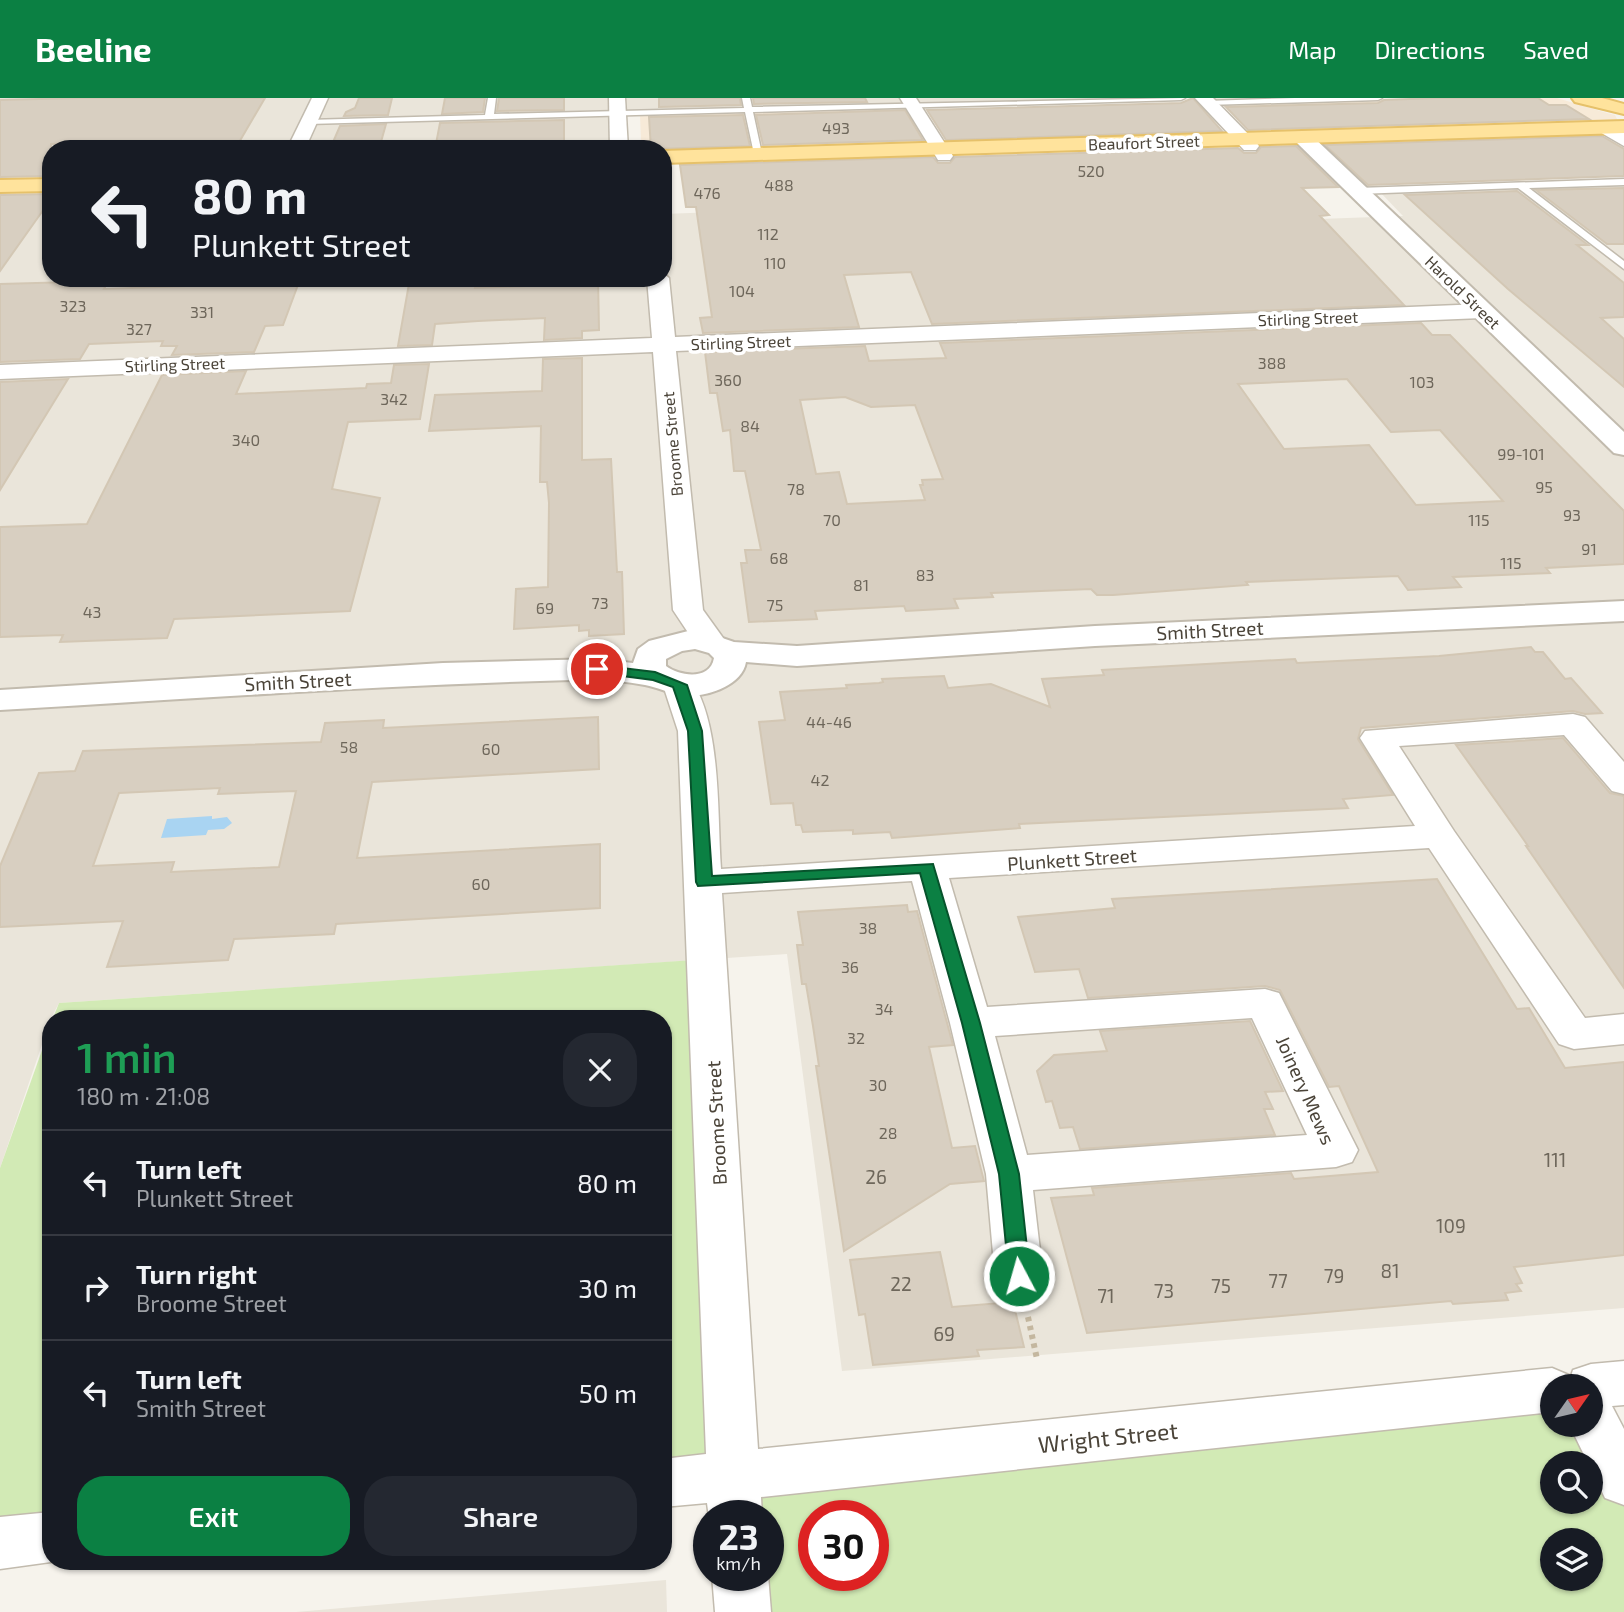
<!DOCTYPE html>
<meta charset="utf-8">
<style>
body{margin:0;font-family:"Exo 2",sans-serif;background:#242831;color:#f1f3f6;height:100vh;display:flex;flex-direction:column;font-size:26px;white-space:nowrap}
*{box-sizing:border-box;margin:0}
p{font-size:23px;color:#9ea1a6}
.icon{flex:none;width:38px;height:38px;fill:none;stroke:currentColor;stroke-width:2;stroke-linecap:round;stroke-linejoin:round}
.map{position:relative;flex:1;overflow:hidden}
.panel{position:absolute;left:42px;top:912px;width:630px;height:560px;display:flex;flex-direction:column;background:#171b24;border-radius:28px;box-shadow:0 2px 5px #0004}
.panel>*{flex:none}
.banner{position:absolute;left:42px;top:42px;width:630px;height:147px;border-radius:28px;box-shadow:0 2px 5px #0004;background:#171b24;color:#f1f3f6;overflow:hidden}
.needle{width:46px;rotate:56deg}
.tools{position:absolute;left:1540px;top:1276px;display:grid;gap:14px}
.tools a{display:grid;place-items:center;width:63px;height:63px;border-radius:50%;background:#171b24;box-shadow:0 2px 5px #0004;font-size:35px}
.speed{position:absolute;left:693px;top:1402px;display:flex;gap:14px;font-size:35px;font-weight:700;text-align:center}
.speed>*{display:grid;place-content:center;width:91px;height:91px;border-radius:50%;background:#171b24;box-shadow:0 2px 5px #0004;line-height:1}
.speed small{font-size:18px;font-weight:400}
.speed .limit{border:10px solid #d22;background:#fff;color:#111}
.pin{position:absolute;display:grid;place-items:center;width:60px;height:60px;color:#fff;margin:-30px;border:4px solid #fff;border-radius:50%;box-shadow:0 2px 7px #0007}
.me{position:absolute;width:77px;margin:-38px;rotate:354deg;stroke-linejoin:round;filter:drop-shadow(0 0 5px #0008)}
.turn{display:flex;align-items:center;gap:24px;height:147px;padding:0 35px;font-size:32px}
.turn .icon{width:91px;height:91px;stroke-width:2.5}
.turn b{display:block;font-size:49px;line-height:60px}
.round{display:grid;place-items:center;flex:none;width:74px;height:74px;border-radius:28px;background:#242831}
.summary{display:flex;align-items:center;justify-content:space-between;height:119px;padding:0 35px}
h1{font-size:42px;font-weight:600;line-height:52px;color:#1e9e55}
.primary-button{display:flex;gap:14px;margin-top:auto;padding:14px 35px}
.primary-button a{flex:1;height:80px;border-radius:28px;background:#0b8043;color:#fff;font-size:28px;font-weight:600;line-height:80px;text-align:center}
.primary-button a+a{background:#242831;color:#f1f3f6}
ul{padding:0;list-style:none}
li{display:flex;align-items:center;gap:21px;height:105px;padding:0 35px;border-top:2px solid #363941}
li div{flex:1}
li b{display:block;font-size:26px}
li em{font-style:normal}
header{display:flex;align-items:center;gap:42px;box-sizing:border-box;height:98px;padding:0 35px;background:#0b8043;color:#fff}
header strong{font-size:33px}
nav{display:flex;gap:38px;margin-inline-start:auto;font-size:24px}
.map>svg:first-child{display:block}
.residential{fill:#eae5da}
.commercial{fill:#f7ead8}
.green{fill:#d2eab5;fill-rule:evenodd}
.water{fill:#a9d4f2}
.building{fill:#d8cfc1;stroke:#d3c7b4;stroke-width:2;fill-rule:evenodd}
.lines{fill:none;stroke-linecap:round;stroke-linejoin:round}
.service-casing{stroke:#c2bbae;stroke-width:3}
.minor-casing{stroke:#c2bbae;stroke-width:3}
.tertiary-casing{stroke:#c2bbae;stroke-width:4}
.primary-casing{stroke:#e6c16a;stroke-width:4}
.path{stroke:#c4b79f;stroke-width:6;stroke-dasharray:4.5 4.5;stroke-linecap:butt}
.service{fill:#fff;fill-rule:evenodd}
.minor{fill:#fff;fill-rule:evenodd}
.tertiary{fill:#fff;fill-rule:evenodd}
.primary{fill:#ffe39c;fill-rule:evenodd}
.route{fill:#0b8043;stroke:#07532c;stroke-width:2}
.labels{text-anchor:middle;dominant-baseline:central;stroke-width:7;stroke-linejoin:round;paint-order:stroke}
.number-label{font-size:16px;fill:#6e675b}
.far-street-label{font-size:16px;fill:#4b4439;stroke:#fff}
.street-label{font-size:19px;fill:#4b4439;stroke:#fff}
.near-number-label{font-size:19px;fill:#6e675b}
.near-street-label{font-size:23px;fill:#4b4439;stroke:#fff}
</style>
<header>
<strong>Beeline</strong>
<nav><a>Map</a><a>Directions</a><a>Saved</a></nav>
</header>
<div class="map">
<svg width="1624" height="1514" viewBox="0 0 1624 1514">
<rect width="100%" height="100%" fill="#f6f3ec"/>
<!-- residential -->
<g class="residential">
<path d="M 0,0 L 1330,0 L 1220,3 L 1192,0 L 609,18 L 609,51 L 51,51 L 0,73 Z"/>
<path d="M 1624,86 L 1624,1210 L 842,1273 L 787,856 L 59,905 L 51,920 L 0,1070 L 0,96 L 51,95 L 51,180 L 663,180 L 663,116 L 769,112 L 1207,125 L 1403,118 L 1380,94 Z"/>
<path d="M 666,1482 L 667,1514 L 296,1514 Z"/>
</g>
<!-- commercial -->
<g class="commercial">
<path d="M 1435,0 L 1557,0 L 1607,15 L 1615,17 L 1618,23 L 1253,37 L 1222,6 Z"/>
<path d="M 889,10 L 893,17 L 912,16 L 932,48 L 663,55 L 663,51 L 629,51 L 628,47 L 633,44 L 641,43 L 640,17 Z"/>
</g>
<!-- green -->
<g class="green">
<path d="M 709,861 L 732,1379 L 1552,1292 L 1552,1326 L 1591,1326 L 1591,1319 L 1624,1383 L 1624,1514 L 743,1514 L 740,1477 L 768,1477 L 768,1418 L 735,1417 L 663,1385 L 663,920 L 53,920 L 59,905 ZM 1552,1365 L 1591,1365 L 1591,1404 L 1552,1404 ZM 814,1418 L 873,1418 L 873,1477 L 814,1477 ZM 1552,1442 L 1591,1442 L 1591,1480 L 1552,1480 Z"/>
<path d="M 51,927 L 51,1440 L 0,1445 L 0,1070 Z"/>
</g>
<!-- water -->
<path class="water" d="M 212,718 L 212,721 L 227,719 L 232,725 L 224,731 L 208,732 L 206,737 L 161,740 L 167,721 Z"/>
<!-- building -->
<g class="building">
<path d="M 78,0 L 265,0 L 238,46 L 195,47 L 193,51 L 142,51 L 146,43 L 51,46 L 51,78 L 0,79 L 0,2 Z"/>
<path d="M 359,0 L 392,0 L 388,17 L 344,18 L 346,14 L 355,10 Z"/>
<path d="M 445,0 L 485,0 L 483,14 L 442,16 Z"/>
<path d="M 499,0 L 564,0 L 564,12 L 497,13 Z"/>
<path d="M 659,0 L 740,0 L 741,7 L 659,9 Z"/>
<path d="M 753,0 L 865,0 L 867,4 L 754,6 Z"/>
<path d="M 1193,0 L 1222,33 L 946,42 L 927,12 L 1181,5 Z"/>
<path d="M 1435,0 L 1538,0 L 1549,7 L 1566,7 L 1589,21 L 1248,32 L 1226,9 L 1378,5 L 1384,2 Z"/>
<path d="M 905,12 L 923,42 L 763,47 L 756,17 Z"/>
<path d="M 743,17 L 750,48 L 651,51 L 649,19 Z"/>
<path d="M 564,22 L 564,50 L 435,51 L 440,25 Z"/>
<path d="M 386,26 L 379,51 L 330,51 L 340,28 Z"/>
<path d="M 1602,38 L 1624,51 L 1624,78 L 1368,87 L 1325,47 Z"/>
<path d="M 1296,48 L 1338,89 L 1302,90 L 1329,117 L 1320,118 L 1404,207 L 932,226 L 911,174 L 844,177 L 859,229 L 703,235 L 700,220 L 712,219 L 696,109 L 686,109 L 680,67 L 933,59 L 938,65 L 950,65 L 955,59 L 1238,50 L 1244,55 L 1256,55 L 1261,49 Z"/>
<path d="M 1624,90 L 1624,146 L 1607,146 L 1536,92 Z"/>
<path d="M 1517,93 L 1588,147 L 1577,147 L 1624,185 L 1624,219 L 1601,220 L 1624,241 L 1624,289 L 1508,191 L 1405,97 Z"/>
<path d="M 51,96 L 51,101 L 0,173 L 0,97 Z"/>
<path d="M 410,180 L 442,180 L 441,186 L 476,185 L 475,190 L 549,187 L 550,180 L 598,180 L 599,232 L 582,233 L 582,240 L 544,242 L 545,220 L 478,223 L 435,226 L 432,247 L 398,248 Z"/>
<path d="M 108,183 L 104,191 L 299,184 L 283,227 L 265,228 L 254,254 L 172,257 L 177,248 L 161,248 L 163,243 L 89,246 L 80,261 L 0,264 L 0,186 Z"/>
<path d="M 1421,225 L 1432,237 L 1450,237 L 1624,413 L 1624,466 L 1546,470 L 1550,475 L 1453,479 L 1461,489 L 1408,492 L 1398,478 L 1246,484 L 1248,487 L 1113,497 L 1097,497 L 1091,491 L 991,495 L 993,499 L 954,501 L 958,510 L 906,513 L 904,508 L 815,513 L 817,521 L 749,524 L 741,465 L 747,465 L 745,452 L 761,452 L 745,373 L 734,373 L 730,332 L 723,333 L 717,295 L 710,295 L 705,254 L 865,248 L 869,263 L 946,260 L 940,245 ZM 1347,281 L 1391,334 L 1440,332 L 1503,403 L 1416,407 L 1369,347 L 1284,351 L 1238,286 ZM 845,299 L 871,309 L 915,307 L 943,381 L 922,382 L 923,387 L 920,387 L 925,402 L 847,406 L 839,374 L 816,376 L 800,302 Z"/>
<path d="M 582,260 L 582,362 L 611,361 L 617,474 L 622,474 L 624,536 L 589,538 L 589,532 L 579,533 L 579,527 L 514,531 L 516,491 L 548,489 L 549,405 L 547,384 L 540,384 L 541,328 L 429,333 L 435,297 L 542,293 L 543,261 Z"/>
<path d="M 429,266 L 420,321 L 348,324 L 332,391 L 380,400 L 350,513 L 174,521 L 167,540 L 60,544 L 63,537 L 0,539 L 0,429 L 87,426 L 162,277 L 246,273 L 236,296 L 366,290 L 367,286 L 391,285 L 394,267 Z"/>
<path d="M 68,281 L 33,338 L 0,392 L 0,284 Z"/>
<path d="M 1531,549 L 1535,554 L 1543,554 L 1565,581 L 1571,580 L 1602,615 L 1585,616 L 1573,613 L 1361,630 L 1358,641 L 1393,697 L 1343,701 L 1348,710 L 1019,726 L 1020,730 L 892,740 L 890,734 L 853,736 L 853,732 L 803,734 L 801,727 L 796,727 L 793,705 L 771,706 L 759,624 L 785,622 L 780,594 L 847,590 L 846,587 L 879,585 L 883,584 L 882,581 L 944,578 L 948,590 L 991,586 L 1050,609 L 1042,581 L 1104,577 L 1102,572 L 1295,561 L 1297,565 L 1439,558 Z"/>
<path d="M 598,619 L 599,671 L 372,684 L 357,760 L 600,746 L 600,810 L 336,826 L 334,836 L 234,841 L 228,862 L 107,869 L 123,823 L 0,829 L 0,768 L 39,675 L 75,673 L 83,653 L 321,644 L 325,625 L 384,622 L 383,630 ZM 220,690 L 218,696 L 296,693 L 279,769 L 171,774 L 174,764 L 93,768 L 119,695 Z"/>
<path d="M 1563,640 L 1610,695 L 1624,698 L 1624,890 L 1526,748 L 1528,748 L 1519,735 L 1456,647 Z"/>
<path d="M 1437,781 L 1517,911 L 1529,910 L 1565,970 L 1624,964 L 1624,1157 L 1514,1169 L 1522,1185 L 1516,1186 L 1521,1193 L 1505,1195 L 1508,1202 L 1453,1206 L 1451,1203 L 1087,1235 L 1051,1100 L 1094,1097 L 1092,1090 L 1291,1075 L 1294,1081 L 1378,1074 L 1339,988 L 1329,989 L 1280,892 L 1265,888 L 1088,900 L 1079,871 L 1035,874 L 1018,819 L 1115,810 L 1112,801 Z"/>
<path d="M 907,807 L 908,814 L 917,813 L 953,947 L 929,949 L 952,1050 L 975,1048 L 984,1083 L 950,1086 L 844,1153 L 816,968 L 819,968 L 813,928 L 806,886 L 802,886 L 797,847 L 803,847 L 798,814 Z"/>
<path d="M 1250,923 L 1283,993 L 1265,994 L 1273,1011 L 1264,1011 L 1275,1037 L 1080,1051 L 1073,1029 L 1060,1030 L 1052,1003 L 1046,1004 L 1037,973 L 1054,957 L 1107,953 L 1100,933 Z"/>
<path d="M 940,1154 L 952,1209 L 1013,1204 L 1024,1249 L 977,1252 L 979,1258 L 873,1267 L 865,1216 L 859,1217 L 850,1162 Z"/>
</g>
<g class="lines">
<defs>
<g id="service">
<path d="M 488,0 L 496,0 L 494,16 L 744,10 L 742,0 L 750,0 L 752,9 L 1185,0 L 1181,2 L 753,14 L 762,56 L 758,59 L 754,56 L 745,14 L 308,26 L 304,24 L 308,22 L 485,17 Z"/>
<path d="M 1295,0 L 1382,0 L 1378,2 L 1207,7 L 1203,5 L 1207,3 Z"/>
<path d="M 1624,81 L 1624,87 L 1529,90 L 1624,163 L 1624,171 L 1518,90 L 1358,96 L 1353,93 L 1358,90 Z"/>
</g>
<g id="minor">
<path d="M 312,0 L 328,0 L 305,51 L 287,51 Z"/>
<path d="M 609,0 L 625,0 L 628,51 L 610,51 Z"/>
<path d="M 900,0 L 916,0 L 953,58 L 950,62 L 938,62 Z"/>
<path d="M 1195,0 L 1213,0 L 1256,44 L 1259,48 L 1256,52 L 1244,52 Z"/>
<path d="M 1604,24 L 1624,35 L 1624,48 L 1598,33 L 1595,29 Z"/>
<path d="M 663,175 L 669,180 L 675,239 L 1482,206 L 1490,208 L 1493,213 L 1490,218 L 1482,220 L 676,253 L 703,512 L 726,544 L 721,551 L 710,553 L 699,551 L 673,512 L 653,254 L 0,281 L 0,267 L 652,240 L 647,180 L 663,180 Z"/>
<path d="M 679,577 L 690,580 C 722,625 717,716 721,771 L 1415,728 L 1360,640 L 1365,633 L 1573,616 L 1585,619 L 1624,664 L 1624,696 L 1612,693 L 1564,637 L 1399,648 L 1454,733 L 1585,920 L 1624,916 L 1624,946 L 1574,951 L 1559,946 L 1429,750 L 949,780 L 987,909 L 1265,891 L 1279,895 L 1358,1052 L 1352,1064 L 1336,1069 L 1033,1092 L 1043,1178 L 1036,1192 L 1019,1198 L 1002,1192 L 995,1178 L 986,1076 L 950,925 L 912,783 L 722,795 L 758,1351 L 1552,1270 L 1571,1278 L 1573,1272 L 1591,1266 L 1624,1263 L 1624,1307 L 1612,1308 L 1624,1331 L 1624,1407 L 1605,1400 L 1591,1371 L 1591,1365 L 1588,1365 L 1569,1326 L 1591,1326 L 1591,1288 L 1552,1288 L 1552,1314 L 761,1399 L 762,1418 L 709,1418 L 709,1420 L 707,1405 L 663,1409 L 663,1361 L 706,1356 L 678,633 L 663,587 L 668,580 ZM 1252,920 L 1307,1037 L 1027,1057 L 995,938 Z"/>
<path d="M 51,1414 L 51,1463 L 58,1463 L 0,1471 L 0,1419 Z"/>
<path d="M 712,1477 L 768,1477 L 771,1514 L 715,1514 Z"/>
</g>
<g id="tertiary">
<path d="M 1302,33 L 1309,35 L 1624,334 L 1624,357 L 1614,355 L 1295,43 L 1293,39 Z"/>
<path d="M 1624,503 L 1624,523 L 1095,548 L 797,568 L 746,564 C 742,589 702,601 681,597 C 668,595 657,589 645,587 C 621,582 596,581 572,582 C 381,587 190,601 0,612 L 0,592 L 443,565 L 597,561 L 633,565 L 638,551 L 649,543 L 696,531 L 734,544 L 797,548 L 1095,528 ZM 695,551 L 709,555 L 714,560 C 710,583 679,578 666,568 L 666,561 L 682,553 Z"/>
</g>
<g id="primary">
<path d="M 1572,0 L 1602,0 L 1624,6 L 1624,16 L 1575,4 Z"/>
<path d="M 1624,23 L 1624,35 L 663,65 L 663,53 Z"/>
<path d="M 51,81 L 51,93 L 0,94 L 0,82 Z"/>
</g>
</defs>
<!-- service casing -->
<use href="#service" class="service-casing"/>
<!-- minor casing -->
<use href="#minor" class="minor-casing"/>
<!-- tertiary casing -->
<use href="#tertiary" class="tertiary-casing"/>
<!-- primary casing -->
<use href="#primary" class="primary-casing"/>
<!-- path -->
<path class="path" d="M 1028,1219 L 1037,1261"/>
<!-- service -->
<use href="#service" class="service"/>
<!-- minor -->
<use href="#minor" class="minor"/>
<!-- tertiary -->
<use href="#tertiary" class="tertiary"/>
<!-- primary -->
<use href="#primary" class="primary"/>
</g>
<!-- route -->
<path class="route" d="M 597,567 L 655,574 L 687,587 L 702,633 L 712,778 L 933,766 L 980,925 L 1019,1076 L 1030,1178 L 1027,1184 L 1019,1186 L 1012,1184 L 1009,1178 L 999,1076 L 962,925 L 920,775 L 698,788 L 696,784 L 688,633 L 673,589 L 653,582 L 592,574 L 590,571 Z"/>
<g class="labels">
<!-- number labels -->
<g class="number-label">
<text x="836" y="29">493</text>
<text x="1091" y="72">520</text>
<text x="779" y="86">488</text>
<text x="707" y="94">476</text>
<text x="768" y="135">112</text>
<text x="775" y="164">110</text>
<text x="742" y="192">104</text>
<text x="73" y="207">323</text>
<text x="202" y="213">331</text>
<text x="139" y="230">327</text>
<text x="1272" y="264">388</text>
<text x="728" y="281">360</text>
<text x="1422" y="283">103</text>
<text x="394" y="300">342</text>
<text x="750" y="327">84</text>
<text x="246" y="341">340</text>
<text x="1521" y="355">99-101</text>
<text x="1544" y="388">95</text>
<text x="796" y="390">78</text>
<text x="1572" y="416">93</text>
<text x="832" y="421">70</text>
<text x="1479" y="421">115</text>
<text x="1589" y="450">91</text>
<text x="779" y="459">68</text>
<text x="1511" y="464">115</text>
<text x="925" y="476">83</text>
<text x="861" y="486">81</text>
<text x="600" y="504">73</text>
<text x="775" y="506">75</text>
<text x="545" y="509">69</text>
<text x="92" y="513">43</text>
<text x="829" y="623">44-46</text>
<text x="349" y="648">58</text>
<text x="491" y="650">60</text>
<text x="820" y="681">42</text>
<text x="481" y="785">60</text>
<text x="868" y="829">38</text>
<text x="850" y="868">36</text>
<text x="884" y="910">34</text>
<text x="856" y="939">32</text>
<text x="878" y="986">30</text>
<text x="888" y="1034">28</text>
</g>
<!-- far-street labels -->
<g class="far-street-label">
<text transform="translate(1144 44) rotate(-2)">Beaufort Street</text>
<text transform="translate(1463 194) rotate(44)">Harold Street</text>
<text transform="translate(1308 220) rotate(-2)">Stirling Street</text>
<text transform="translate(741 244) rotate(-2)">Stirling Street</text>
<text transform="translate(175 266) rotate(-2)">Stirling Street</text>
<text transform="translate(672 346) rotate(-95)">Broome Street</text>
</g>
<!-- street labels -->
<g class="street-label">
<text transform="translate(1210 532) rotate(-3)">Smith Street</text>
<text transform="translate(298 583) rotate(-3)">Smith Street</text>
<text transform="translate(1072 761) rotate(-4)">Plunkett Street</text>
<text transform="translate(1306 992) rotate(66)">Joinery Mews</text>
<text transform="translate(716 1025) rotate(-93)">Broome Street</text>
</g>
<!-- near-number labels -->
<g class="near-number-label">
<text x="1555" y="1061">111</text>
<text x="876" y="1078">26</text>
<text x="1451" y="1127">109</text>
<text x="1390" y="1172">81</text>
<text x="1334" y="1177">79</text>
<text x="1278" y="1182">77</text>
<text x="901" y="1185">22</text>
<text x="1221" y="1187">75</text>
<text x="1164" y="1192">73</text>
<text x="1106" y="1197">71</text>
<text x="944" y="1235">69</text>
</g>
<!-- near-street labels -->
<g class="near-street-label">
<text transform="translate(1108 1339) rotate(-6)">Wright Street</text>
</g>
</g>
</svg>
<div class="tools">
<a><svg class="needle" viewBox="-14 -14 28 28"><path d="M0-13l5 13h-10z" fill="#e53935"/><path d="M0 13l5-13h-10z" fill="#9ea1a6"/></svg></a>
<a><svg class="icon" aria-label="search" viewBox="0 0 24 24"><circle cx="10" cy="10" r="6"/><path d="M15 15l6 6"/></svg></a>
<a><svg class="icon" aria-label="layers" viewBox="0 0 24 24"><path d="M12 4l9 5-9 5-9-5zM3 14l9 5 9-5"/></svg></a>
</div>
<div class="speed"><div>23<small>km/h</small></div><div class="limit">30</div></div>
<div class="pin" style="left:597px;top:571px;background:#d93025"><svg class="icon" aria-label="arrive" viewBox="0 0 24 24"><path d="M6 21V4h12l-3 4 3 4H6"/></svg></div>
<svg class="me" style="left:1019px;top:1178px" viewBox="-20 -20 40 40"><circle r="17" fill="#0b8043" stroke="#fff" stroke-width="3"/><path d="M0-11L8 9 0 5-8 9z" fill="#fff"/></svg>
<div class="banner">
<div class="turn"><svg class="icon" aria-label="left" viewBox="0 0 24 24"><path d="M17 20v-9H6M10 6l-5 5 5 5"/></svg><div><b>80 m</b>Plunkett Street</div></div>
</div>
<section class="panel">
<div class="summary"><div><h1>1 min</h1><p>180 m · 21:08</p></div><a class="round"><svg class="icon" aria-label="close" viewBox="0 0 24 24"><path d="M6 6l12 12M18 6L6 18"/></svg></a></div>
<ul>
<li><svg class="icon" aria-label="left" viewBox="0 0 24 24"><path d="M17 20v-9H6M10 6l-5 5 5 5"/></svg><div><b>Turn left</b><p>Plunkett Street</p></div><em>80 m</em></li>
<li><svg class="icon" aria-label="right" viewBox="0 0 24 24"><path d="M7 20v-9h11M14 6l5 5-5 5"/></svg><div><b>Turn right</b><p>Broome Street</p></div><em>30 m</em></li>
<li><svg class="icon" aria-label="left" viewBox="0 0 24 24"><path d="M17 20v-9H6M10 6l-5 5 5 5"/></svg><div><b>Turn left</b><p>Smith Street</p></div><em>50 m</em></li>
</ul>
<div class="primary-button"><a>Exit</a><a>Share</a></div>
</section>
</div>
